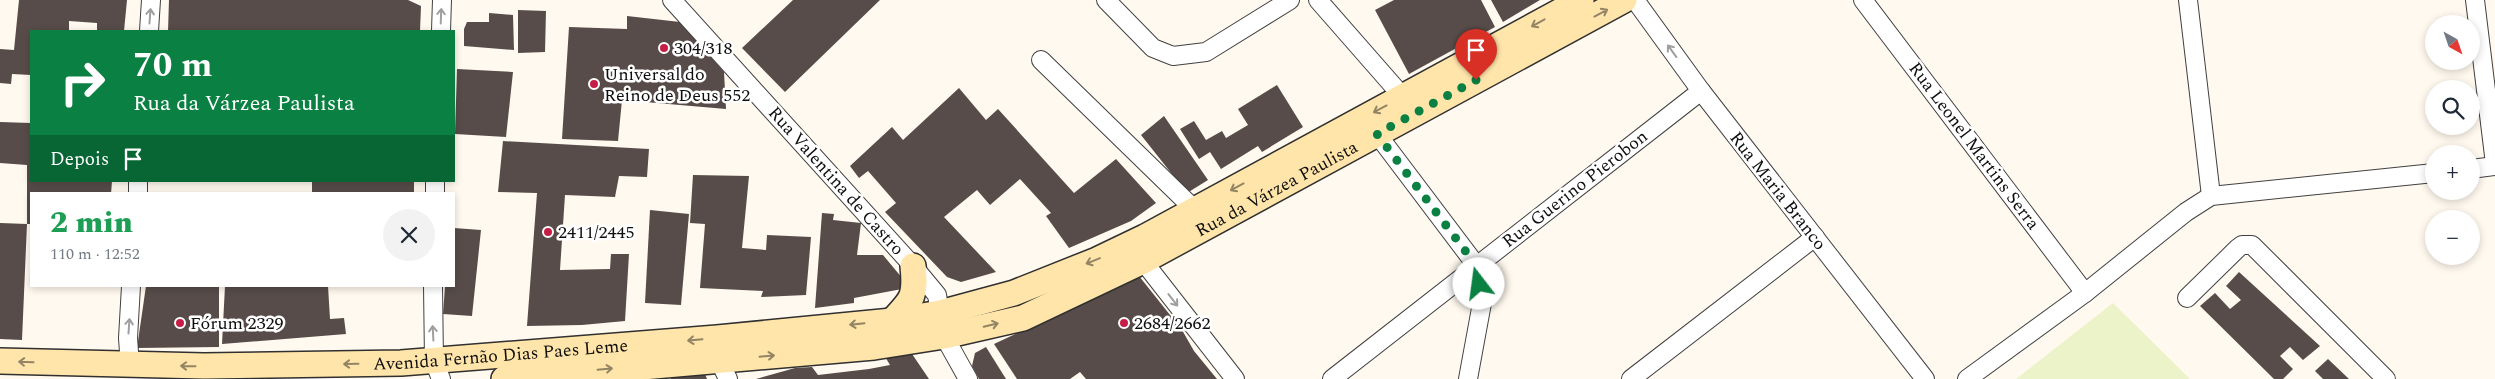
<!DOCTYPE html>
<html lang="pt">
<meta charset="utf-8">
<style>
body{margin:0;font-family:Spectral,serif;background:#f2f2f3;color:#1f2937;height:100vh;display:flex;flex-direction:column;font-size:19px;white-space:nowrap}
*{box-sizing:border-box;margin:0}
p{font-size:16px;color:#747a83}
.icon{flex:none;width:28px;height:28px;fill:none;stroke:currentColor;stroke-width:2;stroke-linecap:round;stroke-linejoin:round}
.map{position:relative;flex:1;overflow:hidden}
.drawer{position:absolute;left:30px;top:192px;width:425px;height:95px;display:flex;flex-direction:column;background:#fff;border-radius:0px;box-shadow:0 2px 8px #0003}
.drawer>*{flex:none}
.banner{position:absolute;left:30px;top:30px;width:425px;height:152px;border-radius:0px;box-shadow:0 2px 8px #0003;background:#0b8043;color:#fff;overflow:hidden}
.needle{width:32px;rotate:140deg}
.buttons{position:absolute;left:2425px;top:15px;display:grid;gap:10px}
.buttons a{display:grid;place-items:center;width:55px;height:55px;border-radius:50%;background:#fff;box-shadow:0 2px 8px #0003;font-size:25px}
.pin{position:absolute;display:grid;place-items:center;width:42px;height:42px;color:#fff;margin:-51px -21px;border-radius:50% 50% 50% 0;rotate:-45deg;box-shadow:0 0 5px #0007}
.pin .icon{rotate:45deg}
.me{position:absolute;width:55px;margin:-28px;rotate:345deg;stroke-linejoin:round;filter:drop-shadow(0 0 4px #0008)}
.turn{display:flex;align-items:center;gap:18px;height:105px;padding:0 20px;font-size:22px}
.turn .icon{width:65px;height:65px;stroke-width:2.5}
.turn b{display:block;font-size:35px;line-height:42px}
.then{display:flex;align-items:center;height:48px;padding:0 20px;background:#0003;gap:10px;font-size:19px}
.round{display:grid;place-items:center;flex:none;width:52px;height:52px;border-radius:26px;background:#f2f2f3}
.summary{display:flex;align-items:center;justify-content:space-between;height:85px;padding:0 20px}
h1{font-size:30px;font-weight:800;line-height:38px;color:#1e9e55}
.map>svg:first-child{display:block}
.pitch{fill:#ecf3c8}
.building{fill:#574c49}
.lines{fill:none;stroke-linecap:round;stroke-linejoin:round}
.minor-casing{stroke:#414141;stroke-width:20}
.secondary-casing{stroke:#303030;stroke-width:28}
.minor{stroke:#fff;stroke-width:18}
.secondary{stroke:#ffe5aa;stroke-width:25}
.oneway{stroke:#938464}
.oneway2{stroke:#9f9f9f}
.route{stroke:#0b8043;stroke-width:9;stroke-dasharray:0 16.2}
.poi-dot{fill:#c61d46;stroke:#fff;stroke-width:2}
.labels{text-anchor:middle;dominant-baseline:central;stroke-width:5;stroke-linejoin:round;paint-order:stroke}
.poi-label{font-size:18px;fill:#0e0e0e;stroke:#fff;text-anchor:start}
.street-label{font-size:18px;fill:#0e0e0e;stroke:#fff}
</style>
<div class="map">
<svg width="2495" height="379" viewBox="0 0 2495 379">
<rect width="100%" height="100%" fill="#fff9ef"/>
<!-- pitch -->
<path class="pitch" d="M 2113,303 L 2190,379 L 2016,379 Z"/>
<!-- building -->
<g class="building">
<path d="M 19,0 L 127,0 L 124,31 L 97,31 L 97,23 L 69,21 L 69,31 L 31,31 L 31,75 L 12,74 L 11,84 L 0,83 L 0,49 L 14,50 Z"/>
<path d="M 169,0 L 408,0 L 421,6 L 420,31 L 168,31 Z"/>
<path d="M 793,0 L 880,0 L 785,92 L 742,48 Z"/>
<path d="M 1394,0 L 1481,0 L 1495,27 L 1409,74 L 1375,10 Z"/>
<path d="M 1491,0 L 1540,0 L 1503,22 Z"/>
<path d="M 518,10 L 546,11 L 545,52 L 518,53 Z"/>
<path d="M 489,13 L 513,15 L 514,50 L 464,46 L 464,29 L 467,22 L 489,22 Z"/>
<path d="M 627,16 L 680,22 L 724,72 L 726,109 L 622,100 L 618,141 L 562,139 L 569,27 L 627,29 Z"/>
<path d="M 457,69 L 513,72 L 506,137 L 455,134 Z"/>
<path d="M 1277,85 L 1303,127 L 1262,152 L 1258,146 L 1221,169 L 1210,152 L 1199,159 L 1180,129 L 1194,121 L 1206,140 L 1222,131 L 1226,138 L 1248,125 L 1238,109 Z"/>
<path d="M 959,88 L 986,120 L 998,109 L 1074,193 L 1116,159 L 1156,203 L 1131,221 L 1069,248 L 1046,216 L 1051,213 L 1020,179 L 990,205 L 977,190 L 944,217 L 996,272 L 961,282 L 947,277 L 885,212 L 896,203 L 868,171 L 859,178 L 850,166 L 892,127 L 903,140 Z"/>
<path d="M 1164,116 L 1208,180 L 1187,193 L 1141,135 Z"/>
<path d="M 0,122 L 31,123 L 31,181 L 112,181 L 111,194 L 31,194 L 31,224 L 27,224 L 22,340 L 0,339 L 0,223 L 27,224 L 27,165 L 0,163 Z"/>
<path d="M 503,141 L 649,149 L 647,177 L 619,176 L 615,197 L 565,195 L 560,270 L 610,269 L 611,254 L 629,254 L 625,321 L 582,325 L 527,326 L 537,193 L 498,192 Z"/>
<path d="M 693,175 L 749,176 L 742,248 L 766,250 L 767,235 L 811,237 L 806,295 L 761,297 L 763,291 L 700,288 L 705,224 L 690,223 Z"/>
<rect x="312" y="181" width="102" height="13"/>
<path d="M 650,210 L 689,214 L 681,305 L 645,303 Z"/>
<path d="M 822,213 L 834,214 L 833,220 L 861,223 L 857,255 L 883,255 L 903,279 L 902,289 L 854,298 L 854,303 L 815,308 Z"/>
<path d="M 454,228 L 481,230 L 472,316 L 443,314 L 445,286 L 454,286 Z"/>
<path d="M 2239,272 L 2320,346 L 2303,360 L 2290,347 L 2280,356 L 2293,369 L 2283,379 L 2274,379 L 2200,306 L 2215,293 L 2230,309 L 2241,300 L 2226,286 Z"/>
<path d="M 1139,276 L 1182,330 L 1194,351 L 1217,379 L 1086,379 L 1080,372 L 1070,379 L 1017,379 L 994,344 Z"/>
<path d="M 146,286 L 219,286 L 219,347 L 137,348 Z"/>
<path d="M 225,286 L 328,286 L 330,319 L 344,318 L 346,334 L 222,344 Z"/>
<path d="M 986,347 L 1006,379 L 979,379 L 972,366 L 975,353 Z"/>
<path d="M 910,351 L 929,379 L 756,379 L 795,368 L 812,367 L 818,375 L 869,369 L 890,365 L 884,355 Z"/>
<path d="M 2328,359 L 2349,379 L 2323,379 L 2315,371 Z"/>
<path d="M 705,374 L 707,379 L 671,379 L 671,378 Z"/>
</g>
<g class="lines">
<defs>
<g id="minor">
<path d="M 672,0 L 913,266 L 937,295 L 944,336 L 968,379"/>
<path d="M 1106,0 L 1153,48 L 1173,56 L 1206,52 L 1290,0"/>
<path d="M 1318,0 L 1403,97"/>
<path d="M 1635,0 L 1701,91 L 1925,379"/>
<path d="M 1863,0 L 2085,293"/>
<path d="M 2188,0 L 2211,196"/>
<path d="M 2475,0 L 2495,164"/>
<path d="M 149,31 L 151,0"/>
<path d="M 441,31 L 442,0"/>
<path d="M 1041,60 L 1195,210"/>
<path d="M 1377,134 L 1476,265 L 1482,303 L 1468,379"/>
<path d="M 2471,169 L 2495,166"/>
<path d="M 138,194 L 138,181"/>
<path d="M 435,194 L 435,181"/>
<path d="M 1143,261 L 1235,379"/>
<path d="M 433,286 L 434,361 L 441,379"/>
<path d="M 2187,298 L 2238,248 L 2242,245 L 2252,245 L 2386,379"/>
<path d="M 719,360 L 728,379"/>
<path d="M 130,366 L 128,338 L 131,286"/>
<path d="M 1332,379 L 1701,91"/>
<path d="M 1631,379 L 1815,237"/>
<path d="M 1967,379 L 2085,293 L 2186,212 L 2211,196 L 2434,173"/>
</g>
<g id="secondary">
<path d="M 892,321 C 913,299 916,296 913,266"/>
<path id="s1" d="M 0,361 L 204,366 L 401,363 L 717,338 L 892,321 L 940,313 L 1014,293 L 1097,260 L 1145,237 L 1581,0"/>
<path id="s2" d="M 504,379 L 874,347 L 944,336 L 1023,318 L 1143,261 L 1624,0"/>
</g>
</defs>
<!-- minor casing -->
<use href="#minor" class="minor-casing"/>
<!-- secondary casing -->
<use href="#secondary" class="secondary-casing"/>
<!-- minor -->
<use href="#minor" class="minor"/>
<!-- secondary -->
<use href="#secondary" class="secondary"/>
</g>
<!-- one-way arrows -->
<defs><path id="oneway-shaft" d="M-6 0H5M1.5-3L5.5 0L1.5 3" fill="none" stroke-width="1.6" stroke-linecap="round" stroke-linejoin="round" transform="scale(1.25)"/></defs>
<g class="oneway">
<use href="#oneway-shaft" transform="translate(1601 13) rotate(-28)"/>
<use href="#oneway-shaft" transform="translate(1538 23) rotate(151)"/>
<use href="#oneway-shaft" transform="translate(1380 109) rotate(152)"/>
<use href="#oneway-shaft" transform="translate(1237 187) rotate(152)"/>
<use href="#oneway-shaft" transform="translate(1093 261) rotate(158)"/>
<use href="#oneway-shaft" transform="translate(857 324) rotate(174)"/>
<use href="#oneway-shaft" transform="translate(991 325) rotate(-13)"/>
<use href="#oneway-shaft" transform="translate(695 340) rotate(175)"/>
<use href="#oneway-shaft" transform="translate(767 356) rotate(-5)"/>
<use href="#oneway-shaft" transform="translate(26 362) rotate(-178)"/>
<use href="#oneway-shaft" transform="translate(351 364) rotate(179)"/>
<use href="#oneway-shaft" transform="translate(188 366) rotate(-179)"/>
<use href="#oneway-shaft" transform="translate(605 369) rotate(-5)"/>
</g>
<g class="oneway2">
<use href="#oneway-shaft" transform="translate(150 16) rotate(-86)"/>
<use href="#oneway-shaft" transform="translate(441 16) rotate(-88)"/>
<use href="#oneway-shaft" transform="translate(1672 51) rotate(-126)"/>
<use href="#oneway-shaft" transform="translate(1173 300) rotate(52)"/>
<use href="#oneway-shaft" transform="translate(129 326) rotate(-86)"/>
<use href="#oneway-shaft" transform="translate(433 333) rotate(-93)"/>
</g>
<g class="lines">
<!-- route -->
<path class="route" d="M 1476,80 L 1377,134 L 1476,265 L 1479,284"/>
</g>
<!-- markers -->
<g class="poi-dot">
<circle cx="664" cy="48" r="5"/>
<circle cx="594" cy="84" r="5"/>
<circle cx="548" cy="232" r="5"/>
<circle cx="180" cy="323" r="5"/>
<circle cx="1124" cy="323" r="5"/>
</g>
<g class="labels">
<!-- poi labels -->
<g class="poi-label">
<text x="674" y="48">304/318</text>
<text x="604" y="74">Universal do<tspan x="604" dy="21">Reino de Deus 552</tspan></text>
<text x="558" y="232">2411/2445</text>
<text x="190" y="323">Fórum 2329</text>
<text x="1134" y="323">2684/2662</text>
</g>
<!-- street labels -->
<g class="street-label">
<text transform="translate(1974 146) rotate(53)">Rua Leonel Martins Serra</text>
<text transform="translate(836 181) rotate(48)">Rua Valentina de Castro</text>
<text stroke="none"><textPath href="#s2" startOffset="808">Rua da Várzea Paulista</textPath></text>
<text transform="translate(1575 189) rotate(-38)">Rua Guerino Pierobon</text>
<text transform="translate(1778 191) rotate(52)">Rua Maria Branco</text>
<text stroke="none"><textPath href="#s1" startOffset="501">Avenida Fernão Dias Paes Leme</textPath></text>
</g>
</g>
</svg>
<div class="buttons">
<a><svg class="needle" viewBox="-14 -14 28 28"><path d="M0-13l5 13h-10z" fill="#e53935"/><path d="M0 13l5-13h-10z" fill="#747a83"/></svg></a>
<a><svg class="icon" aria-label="search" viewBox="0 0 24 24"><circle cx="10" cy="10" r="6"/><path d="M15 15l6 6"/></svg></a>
<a>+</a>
<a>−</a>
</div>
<div class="pin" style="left:1476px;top:80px;background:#d93025"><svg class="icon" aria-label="arrive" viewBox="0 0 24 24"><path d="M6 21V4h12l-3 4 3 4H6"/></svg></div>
<svg class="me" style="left:1479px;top:284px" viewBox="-20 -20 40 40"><circle r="19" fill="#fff"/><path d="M0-13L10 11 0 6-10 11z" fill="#0b8043"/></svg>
<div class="banner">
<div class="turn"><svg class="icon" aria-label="right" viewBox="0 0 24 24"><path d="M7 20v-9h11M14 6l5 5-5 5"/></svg><div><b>70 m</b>Rua da Várzea Paulista</div></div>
<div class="then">Depois<svg class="icon" aria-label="arrive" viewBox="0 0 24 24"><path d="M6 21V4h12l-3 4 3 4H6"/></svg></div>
</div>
<section class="drawer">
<div class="summary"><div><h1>2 min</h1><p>110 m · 12:52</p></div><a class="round"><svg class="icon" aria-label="close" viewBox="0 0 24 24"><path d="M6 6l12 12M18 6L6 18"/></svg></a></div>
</section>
</div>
